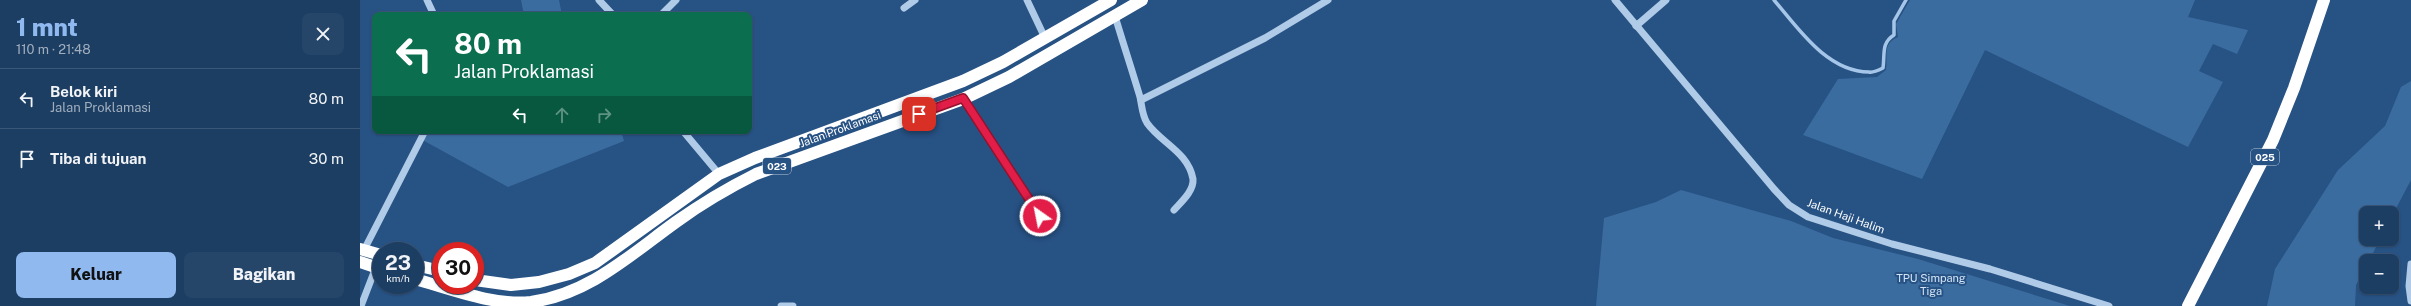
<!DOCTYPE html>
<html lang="id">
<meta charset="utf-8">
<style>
body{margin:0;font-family:"Public Sans",sans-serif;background:#254569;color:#f1f3f6;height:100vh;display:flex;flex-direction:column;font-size:15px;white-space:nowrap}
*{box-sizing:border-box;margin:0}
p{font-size:13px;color:#a0aebe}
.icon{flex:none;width:22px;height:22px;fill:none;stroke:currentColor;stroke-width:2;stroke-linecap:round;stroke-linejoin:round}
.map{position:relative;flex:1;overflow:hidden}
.sheet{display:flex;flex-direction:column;background:#1d3e63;width:360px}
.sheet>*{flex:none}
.hud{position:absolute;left:12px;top:12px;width:380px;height:122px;border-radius:8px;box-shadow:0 1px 3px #0004,0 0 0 1px #3b5778;background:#0b6e4f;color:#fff;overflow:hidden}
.tools{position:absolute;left:1999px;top:206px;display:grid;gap:8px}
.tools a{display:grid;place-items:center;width:40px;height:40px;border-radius:8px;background:#1d3e63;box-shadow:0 1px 3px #0004,0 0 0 1px #3b5778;font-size:20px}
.speed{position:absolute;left:12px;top:242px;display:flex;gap:8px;font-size:20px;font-weight:700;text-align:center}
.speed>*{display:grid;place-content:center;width:52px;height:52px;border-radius:50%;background:#1d3e63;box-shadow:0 1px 3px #0004,0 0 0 1px #3b5778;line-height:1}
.speed small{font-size:10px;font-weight:400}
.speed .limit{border:6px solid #d22;background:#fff;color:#111}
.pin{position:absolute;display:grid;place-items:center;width:34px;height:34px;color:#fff;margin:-17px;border-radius:8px;box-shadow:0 2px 6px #0006}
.me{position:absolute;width:44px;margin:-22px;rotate:327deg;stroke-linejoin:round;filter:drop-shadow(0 0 3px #0008)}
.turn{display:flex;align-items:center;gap:14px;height:84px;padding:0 16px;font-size:18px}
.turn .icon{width:52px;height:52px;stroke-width:2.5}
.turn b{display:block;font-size:28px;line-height:34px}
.lanes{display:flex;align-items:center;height:38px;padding:0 16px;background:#0003;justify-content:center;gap:20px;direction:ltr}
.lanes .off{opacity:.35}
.round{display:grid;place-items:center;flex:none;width:42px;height:42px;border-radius:8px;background:#254569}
.headline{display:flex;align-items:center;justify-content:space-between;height:68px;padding:0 16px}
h1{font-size:24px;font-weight:800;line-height:30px;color:#90b9f0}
.cta{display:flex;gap:8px;margin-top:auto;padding:8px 16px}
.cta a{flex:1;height:46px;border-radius:8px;background:#90b9f0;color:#111;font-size:16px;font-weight:800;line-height:46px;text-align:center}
.cta a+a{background:#254569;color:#f1f3f6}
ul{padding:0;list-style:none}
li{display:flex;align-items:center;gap:12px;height:60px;padding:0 16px;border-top:1px solid #3b5778}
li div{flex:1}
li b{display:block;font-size:15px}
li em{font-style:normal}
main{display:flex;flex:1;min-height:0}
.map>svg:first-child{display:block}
.green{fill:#3b6ca0}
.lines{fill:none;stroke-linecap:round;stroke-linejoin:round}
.stream{stroke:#a5c6e8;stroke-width:3.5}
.minor{stroke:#b0cbe7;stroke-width:7}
.highway{stroke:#fff;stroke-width:12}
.route-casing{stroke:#92132f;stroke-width:10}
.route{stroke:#e11d48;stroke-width:7}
.labels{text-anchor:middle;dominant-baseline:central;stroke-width:4;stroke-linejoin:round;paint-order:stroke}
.shield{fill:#275284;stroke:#becbda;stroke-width:1}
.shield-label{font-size:10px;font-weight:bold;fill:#fff}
.street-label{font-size:11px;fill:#fff;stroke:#275284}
.park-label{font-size:11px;fill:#d3e4f6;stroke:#275284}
</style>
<main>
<section class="sheet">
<div class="headline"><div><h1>1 mnt</h1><p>110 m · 21:48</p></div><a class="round"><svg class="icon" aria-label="close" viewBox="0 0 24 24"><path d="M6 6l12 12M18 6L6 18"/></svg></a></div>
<ul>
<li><svg class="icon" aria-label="left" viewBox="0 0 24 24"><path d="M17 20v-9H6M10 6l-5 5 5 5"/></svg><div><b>Belok kiri</b><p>Jalan Proklamasi</p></div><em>80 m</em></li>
<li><svg class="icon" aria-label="arrive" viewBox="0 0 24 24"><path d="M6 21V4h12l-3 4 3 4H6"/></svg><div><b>Tiba di tujuan</b></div><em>30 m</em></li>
</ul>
<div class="cta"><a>Keluar</a><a>Bagikan</a></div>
</section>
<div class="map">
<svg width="2051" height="306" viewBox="0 0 2051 306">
<rect width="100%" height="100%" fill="#275284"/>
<!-- green -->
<g class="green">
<path d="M 161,0 L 199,0 L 202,15 L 164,15 Z"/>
<path d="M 1550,0 L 1835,0 L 1828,17 L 1888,30 L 1877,54 L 1853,44 L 1839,71 L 1863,82 L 1828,147 L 1625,50 L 1562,179 L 1443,135 L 1478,79 L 1517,77 L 1526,70 C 1528,55 1522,44 1538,37 L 1536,24 Z"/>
<path d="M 2051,81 L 2051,180 L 2032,216 L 2032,213 L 2006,213 L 2006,239 L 2020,239 L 2009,261 L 2006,261 L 2006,266 L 1996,285 L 1995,306 L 1907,306 L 1915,269 L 1978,170 L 2025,126 L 2041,87 Z"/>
<path d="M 66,131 L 261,131 L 264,141 L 148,187 L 59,138 Z"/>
<path d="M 1321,190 L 1431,221 L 1473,238 L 1558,259 L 1710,306 L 1236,306 L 1244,218 L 1296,202 Z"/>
</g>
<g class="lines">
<!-- stream -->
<path class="stream" d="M 1414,0 C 1438,28 1467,72 1509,72 C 1513,73 1519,70 1523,68 C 1525,54 1521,43 1534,35 L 1534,21 L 1546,0"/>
<!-- minor -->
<g class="minor">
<path d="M 67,0 L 74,15"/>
<path d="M 239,0 L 253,15"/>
<path d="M 667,0 L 685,38"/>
<path d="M 1255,0 L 1414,189 L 1429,205 L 1448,217 L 1532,244 L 1630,269 L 1749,306"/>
<path d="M 544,8 L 555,0"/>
<path d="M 301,15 L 316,0"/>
<path d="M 755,16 C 763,43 772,70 780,97 C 782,106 782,115 787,123 C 801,143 828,152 833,179 C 834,191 821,202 814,210"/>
<path d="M 1276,26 L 1306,0"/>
<path d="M 603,99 L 680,216"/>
<path d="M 781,100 L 905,38 L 968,0"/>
<path d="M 323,131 L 359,174"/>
<path d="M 4,250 L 65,131"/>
<path d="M 2051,264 L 2049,286 L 2051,301"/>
<path d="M 1,306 L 16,267"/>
<path d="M 421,306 L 433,306"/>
</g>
<!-- highway -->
<g class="highway">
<path d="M 0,249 L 21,255"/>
<path d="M 0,262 L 21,269"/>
<path d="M 55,265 L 81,271"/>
<path d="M 55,279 C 91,289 133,306 171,302 C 229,294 270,255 316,222 C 341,204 368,188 396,174 L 603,99 L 649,77 L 782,0"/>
<path d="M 115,280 L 151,285 L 179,282 L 209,274 L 235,263 L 359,174 L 395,158 L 603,81 L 643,62 L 751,0"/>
<path d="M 1828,306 L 1913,140 L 1934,88 L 1964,0"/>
</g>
</g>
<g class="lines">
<defs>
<path id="route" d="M 559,114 L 603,98 L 680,216"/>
</defs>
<!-- route casing -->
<use href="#route" class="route-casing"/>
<!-- route -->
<use href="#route" class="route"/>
</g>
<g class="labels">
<!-- shield labels -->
<g class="shield">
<rect x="1891" y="149" width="28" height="16" rx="3"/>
<rect x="403" y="158" width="28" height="16" rx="3"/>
</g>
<g class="shield-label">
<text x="1905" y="157">025</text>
<text x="417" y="166">023</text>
</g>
<!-- street labels -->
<g class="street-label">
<text transform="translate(480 129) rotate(-20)">Jalan Proklamasi</text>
<text transform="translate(1486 216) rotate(20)">Jalan Haji Halim</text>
</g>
<!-- park labels -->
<g class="park-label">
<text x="1571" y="278">TPU Simpang<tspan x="1571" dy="13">Tiga</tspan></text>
</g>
</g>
</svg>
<div class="tools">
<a>+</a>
<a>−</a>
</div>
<div class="speed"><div>23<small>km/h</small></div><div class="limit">30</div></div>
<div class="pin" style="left:559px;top:114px;background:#d93025"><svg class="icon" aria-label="arrive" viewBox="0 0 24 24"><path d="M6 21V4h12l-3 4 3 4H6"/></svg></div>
<svg class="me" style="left:680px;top:216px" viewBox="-20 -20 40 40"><circle r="17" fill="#e11d48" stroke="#fff" stroke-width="3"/><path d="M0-11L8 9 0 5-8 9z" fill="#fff"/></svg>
<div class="hud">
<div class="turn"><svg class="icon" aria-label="left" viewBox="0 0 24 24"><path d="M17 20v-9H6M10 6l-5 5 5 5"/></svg><div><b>80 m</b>Jalan Proklamasi</div></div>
<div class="lanes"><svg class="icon" aria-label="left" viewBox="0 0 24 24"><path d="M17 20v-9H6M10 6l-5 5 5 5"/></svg><svg class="icon off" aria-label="ahead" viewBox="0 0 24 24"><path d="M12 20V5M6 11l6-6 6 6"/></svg><svg class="icon off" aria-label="right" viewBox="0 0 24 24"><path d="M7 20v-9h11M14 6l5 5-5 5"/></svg></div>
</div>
</div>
</main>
